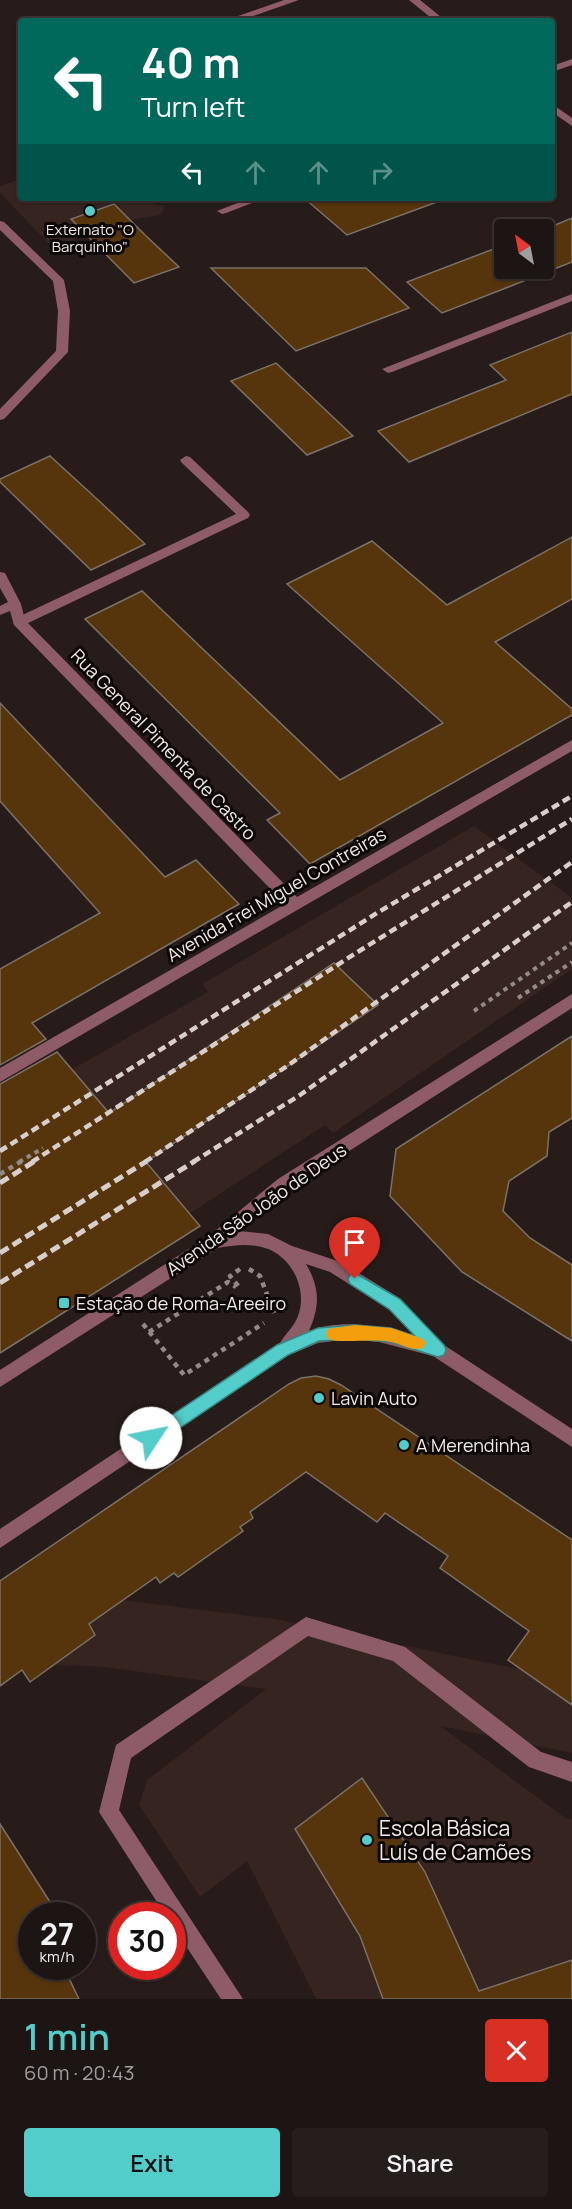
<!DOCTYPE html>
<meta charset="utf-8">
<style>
body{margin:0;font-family:Manrope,sans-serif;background:#251e1c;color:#f1f3f6;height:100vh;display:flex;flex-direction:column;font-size:22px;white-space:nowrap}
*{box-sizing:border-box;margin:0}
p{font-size:20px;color:#a09fa0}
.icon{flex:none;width:33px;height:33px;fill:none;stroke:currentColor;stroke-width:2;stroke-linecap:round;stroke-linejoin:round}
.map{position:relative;height:1999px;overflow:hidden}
.sheet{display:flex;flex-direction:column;background:#1d1513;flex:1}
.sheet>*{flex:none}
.hud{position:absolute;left:18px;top:18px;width:537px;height:183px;border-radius:6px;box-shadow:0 2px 4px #0004,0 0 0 2px #3b3433;background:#00695c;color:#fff;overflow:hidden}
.needle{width:39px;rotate:328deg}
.controls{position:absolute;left:494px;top:219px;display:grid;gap:12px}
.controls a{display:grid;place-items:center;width:60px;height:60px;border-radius:6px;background:#1d1513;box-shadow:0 2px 4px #0004,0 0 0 2px #3b3433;font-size:30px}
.speed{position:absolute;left:18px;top:1902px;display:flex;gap:12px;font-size:30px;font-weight:700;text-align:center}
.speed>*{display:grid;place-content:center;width:78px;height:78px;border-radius:50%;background:#1d1513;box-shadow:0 2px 4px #0004,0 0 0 2px #3b3433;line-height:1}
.speed small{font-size:15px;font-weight:400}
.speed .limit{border:9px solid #d22;background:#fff;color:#111}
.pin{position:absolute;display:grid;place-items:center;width:51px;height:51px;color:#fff;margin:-62px -26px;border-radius:50% 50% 50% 0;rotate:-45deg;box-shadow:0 0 6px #0007}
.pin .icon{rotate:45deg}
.me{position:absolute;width:66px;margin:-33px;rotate:56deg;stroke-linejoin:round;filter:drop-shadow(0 0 4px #0008)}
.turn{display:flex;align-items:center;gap:21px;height:126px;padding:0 24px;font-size:27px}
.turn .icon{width:78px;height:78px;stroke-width:2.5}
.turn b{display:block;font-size:42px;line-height:51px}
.lanes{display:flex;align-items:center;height:57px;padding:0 24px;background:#0003;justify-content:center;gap:30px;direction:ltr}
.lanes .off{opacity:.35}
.round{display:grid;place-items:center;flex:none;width:63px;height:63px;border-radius:6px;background:#251e1c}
.headline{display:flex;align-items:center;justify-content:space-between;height:102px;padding:0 24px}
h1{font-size:36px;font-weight:600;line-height:45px;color:#53cdca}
.button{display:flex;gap:12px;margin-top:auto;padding:12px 24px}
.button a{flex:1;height:69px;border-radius:6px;background:#53cdca;color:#111;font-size:24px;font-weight:600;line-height:69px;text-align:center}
.button a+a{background:#251e1c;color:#f1f3f6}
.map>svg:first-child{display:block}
.built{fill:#35241f}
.building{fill:#56350c;stroke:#7a7168;stroke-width:1.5}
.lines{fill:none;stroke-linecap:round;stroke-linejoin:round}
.path-far1{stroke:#938a87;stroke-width:4;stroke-dasharray:4.5 4.5;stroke-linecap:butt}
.path{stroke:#938a87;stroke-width:4.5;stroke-dasharray:5 5;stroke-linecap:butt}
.lane{fill:#8e5c67;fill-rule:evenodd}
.street{fill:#8e5c67;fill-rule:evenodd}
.rail-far1{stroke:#d8cfcd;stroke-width:4.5;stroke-dasharray:8 4.5;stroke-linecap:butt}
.rail{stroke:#d8cfcd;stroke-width:5;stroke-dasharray:10 5;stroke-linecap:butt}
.route{fill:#53cdca;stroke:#368583;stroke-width:1.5}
.slow{fill:#f59e0b}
.poi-dot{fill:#53cdca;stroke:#0c0807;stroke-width:2}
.labels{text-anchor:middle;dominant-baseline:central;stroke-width:6;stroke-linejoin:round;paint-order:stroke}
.far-poi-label{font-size:15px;fill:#f2eae8;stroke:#0c0807}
.street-label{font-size:18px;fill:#f2eae8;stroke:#0c0807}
.poi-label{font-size:18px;fill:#f2eae8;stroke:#0c0807;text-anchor:start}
.near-poi-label{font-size:21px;fill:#f2eae8;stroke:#0c0807;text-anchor:start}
</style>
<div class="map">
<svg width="572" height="1999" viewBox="0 0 572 1999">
<rect width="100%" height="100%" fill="#271c19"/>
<!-- built -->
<g class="built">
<path d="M 21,179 L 21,198 L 123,198 L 164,206 L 161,215 L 130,220 L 52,247 L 0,193 L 0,186 Z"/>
<path d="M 474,826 L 572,898 L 572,969 L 333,1133 L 325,1125 L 189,1214 L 0,1101 L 71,1070 L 208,992 L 202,984 Z"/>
<path d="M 0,1593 L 114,1599 L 275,1619 L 572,1680 L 572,1753 L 440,1726 L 567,1819 L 572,1819 L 572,1999 L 316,1999 L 247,1861 L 200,1897 L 139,1805 L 147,1780 L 266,1689 L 104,1667 L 0,1662 Z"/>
</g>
<!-- building -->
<g class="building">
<path d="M 304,198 L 436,198 L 437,202 L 347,235 Z"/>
<path d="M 114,204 L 145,235 L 179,267 L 134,283 L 71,219 Z"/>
<path d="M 572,218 L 572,262 L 442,313 L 407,282 L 504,245 L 504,268 L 543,268 L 543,230 Z"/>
<path d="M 211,268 L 366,268 L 409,308 L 296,351 Z"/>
<path d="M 572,332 L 572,394 L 409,462 L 378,431 L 506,380 L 490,365 Z"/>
<path d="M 276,363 L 334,418 L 353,436 L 307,455 L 231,381 Z"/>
<path d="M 50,456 L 97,499 L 145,544 L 91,570 L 0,482 L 0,479 Z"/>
<path d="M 572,537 L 572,599 L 495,642 L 572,709 L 572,715 L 310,864 L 267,820 L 280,813 L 85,619 L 142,591 L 340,780 L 443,723 L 287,584 L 372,541 L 447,605 Z"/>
<path d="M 0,703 L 165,877 L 196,860 L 239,904 L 32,1023 L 46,1039 L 0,1065 L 0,969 L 100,913 L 0,801 Z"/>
<path d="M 334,963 L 378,1005 L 146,1162 L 200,1226 L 0,1353 L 0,1084 L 57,1052 L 109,1113 Z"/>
<path d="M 572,1036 L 572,1118 L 549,1132 L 547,1156 L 509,1181 L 503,1211 L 530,1238 L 572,1265 L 572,1341 L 462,1272 L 390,1196 L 396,1149 Z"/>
<path d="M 316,1376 L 329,1379 L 341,1385 L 572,1540 L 572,1705 L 508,1660 L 529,1631 L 440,1568 L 448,1556 L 385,1513 L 377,1522 L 306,1472 L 250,1512 L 253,1518 L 240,1527 L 243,1531 L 178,1577 L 174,1573 L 160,1583 L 156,1577 L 89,1624 L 95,1635 L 30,1682 L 22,1670 L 0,1686 L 0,1581 L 289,1384 L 301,1378 Z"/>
<path d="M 362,1778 L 425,1872 L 479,1991 L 572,1960 L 572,1999 L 383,1999 L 360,1936 L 295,1829 Z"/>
<path d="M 0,1824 L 59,1916 L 32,1916 L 32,1966 L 63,1966 L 79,1999 L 0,1999 Z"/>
</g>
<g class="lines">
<!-- path-far1 -->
<g class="path-far1">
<path d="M 518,998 L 572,962"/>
<path d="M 474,1011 L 572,943"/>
<path d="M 19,1162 L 43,1148"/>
</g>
<!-- path -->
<g class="path">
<path d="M 0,1174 L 22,1161"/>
<path d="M 240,1269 L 230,1276 L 240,1288"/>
<path d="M 249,1269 L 260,1276 L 274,1313"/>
<path d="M 143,1324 L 184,1375 L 264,1323"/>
<path d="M 149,1332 L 228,1282 L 236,1287"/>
</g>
<!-- lane -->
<g class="lane">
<path d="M 186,456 L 190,457 L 248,512 L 250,515 L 248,518 L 24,625 L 14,625 L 13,622 L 14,619 L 236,514 L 182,463 L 180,460 Z"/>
<path d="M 306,1617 L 405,1647 L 541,1752 L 572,1762 L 572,1782 L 529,1767 L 393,1661 L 308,1636 L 131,1758 L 119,1810 L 243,1999 L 221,1999 L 172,1925 L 172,1916 L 166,1916 L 99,1812 L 116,1745 Z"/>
</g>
<!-- street -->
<g class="street">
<path d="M 284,0 L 299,0 L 239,21 L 224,21 Z"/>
<path d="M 409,0 L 420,0 L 446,21 L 435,21 Z"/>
<path d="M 572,59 L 572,65 L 552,72 L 552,66 Z"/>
<path d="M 552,104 L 572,118 L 572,126 L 552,112 Z"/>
<path d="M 250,198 L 265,198 L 226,213 L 222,214 L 217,211 Z"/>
<path d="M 0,221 L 4,222 L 64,280 L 70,311 L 68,352 L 4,419 L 0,420 L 0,409 L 56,351 L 58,311 L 53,281 L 0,230 Z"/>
<path d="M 572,294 L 572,301 L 392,372 L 388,373 L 382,369 Z"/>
<path d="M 0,572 L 5,573 L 21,604 L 25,620 L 297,897 L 572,740 L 572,751 L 0,1082 L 0,1068 L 285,904 L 14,625 L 10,611 L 0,615 L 0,606 L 8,602 L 0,588 Z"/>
<path d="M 572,994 L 572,1008 L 290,1189 L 239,1231 L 268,1234 L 292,1246 L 341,1262 L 401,1299 L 444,1345 L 572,1429 L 572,1447 L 433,1356 L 379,1342 L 348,1339 L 318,1343 L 289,1355 L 0,1548 L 0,1529 L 280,1343 C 285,1334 294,1327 298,1316 C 308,1290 292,1256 265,1248 C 249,1243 234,1245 218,1248 L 0,1387 L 0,1370 L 209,1236 L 278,1179 ZM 306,1264 L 330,1272 L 389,1309 L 413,1335 C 380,1326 343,1318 309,1331 C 320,1306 320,1288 306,1264 Z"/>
</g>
<!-- rail-far1 -->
<g class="rail-far1">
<path d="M 0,1151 L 377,913 L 572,796"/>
<path d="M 32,1162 L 356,953 L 572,819"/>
<path d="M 145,1162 L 290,1064 L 572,862"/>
<path d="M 193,1162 L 300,1095 L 572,902"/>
</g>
<!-- rail -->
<g class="rail">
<path d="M 0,1183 L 35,1161"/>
<path d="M 0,1253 L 147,1161"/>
<path d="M 0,1283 L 195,1161"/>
</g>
</g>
<!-- route -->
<path class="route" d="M 355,1273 L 400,1299 L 444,1345 L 446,1350 L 444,1355 L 438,1357 L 391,1342 L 355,1339 L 319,1341 L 288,1355 L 156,1444 L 151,1446 L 145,1444 L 143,1438 L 145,1433 L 277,1345 L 318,1328 L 355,1325 L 391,1328 L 415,1336 L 389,1309 L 350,1284 L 348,1279 L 350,1275 Z"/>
<!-- slow -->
<path class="slow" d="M 355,1325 L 391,1328 L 423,1339 L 426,1343 L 423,1348 C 413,1352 402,1344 391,1342 C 373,1338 343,1344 328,1339 L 326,1334 L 328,1329 Z"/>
<!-- markers -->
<g class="poi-dot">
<circle cx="90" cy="211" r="6"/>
<rect x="58" y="1297" width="12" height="12" rx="3"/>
<circle cx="319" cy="1398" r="6"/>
<circle cx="404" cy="1445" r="6"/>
<circle cx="367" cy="1840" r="6"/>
</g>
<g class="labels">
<!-- far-poi labels -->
<g class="far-poi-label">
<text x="90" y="229">Externato "O<tspan x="90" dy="17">Barquinho"</tspan></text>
</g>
<!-- street labels -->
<g class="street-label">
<text transform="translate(164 744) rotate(46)">Rua General Pimenta de Castro</text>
<text transform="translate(276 894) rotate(-30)">Avenida Frei Miguel Contreiras</text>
<text transform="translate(256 1209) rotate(-35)">Avenida São João de Deus</text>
</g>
<!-- poi labels -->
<g class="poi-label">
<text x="76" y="1303">Estação de Roma-Areeiro</text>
<text x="331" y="1398">Lavin Auto</text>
<text x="416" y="1445">A Merendinha</text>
</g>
<!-- near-poi labels -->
<g class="near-poi-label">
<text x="379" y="1828">Escola Básica<tspan x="379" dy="24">Luís de Camões</tspan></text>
</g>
</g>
</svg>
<div class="controls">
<a><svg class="needle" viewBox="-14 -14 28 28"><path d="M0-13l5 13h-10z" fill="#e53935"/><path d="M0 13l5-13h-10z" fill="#a09fa0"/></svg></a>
</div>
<div class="speed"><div>27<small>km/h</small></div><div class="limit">30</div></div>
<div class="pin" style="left:355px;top:1279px;background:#d93025"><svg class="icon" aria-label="arrive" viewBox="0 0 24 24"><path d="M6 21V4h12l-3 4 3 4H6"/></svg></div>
<svg class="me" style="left:151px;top:1438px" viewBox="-20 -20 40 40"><circle r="19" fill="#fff"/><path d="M0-13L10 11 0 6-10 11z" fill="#53cdca"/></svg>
<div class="hud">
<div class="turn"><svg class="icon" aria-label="left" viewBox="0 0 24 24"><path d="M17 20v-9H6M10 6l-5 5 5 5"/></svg><div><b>40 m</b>Turn left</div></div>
<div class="lanes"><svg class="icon" aria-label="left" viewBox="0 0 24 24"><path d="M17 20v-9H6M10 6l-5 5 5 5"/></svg><svg class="icon off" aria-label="ahead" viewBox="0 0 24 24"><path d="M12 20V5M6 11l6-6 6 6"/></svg><svg class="icon off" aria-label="ahead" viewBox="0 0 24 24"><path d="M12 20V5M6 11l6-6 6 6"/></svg><svg class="icon off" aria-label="right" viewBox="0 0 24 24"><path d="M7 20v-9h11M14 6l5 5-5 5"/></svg></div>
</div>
</div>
<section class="sheet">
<div class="headline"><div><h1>1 min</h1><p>60 m · 20:43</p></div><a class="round" style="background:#d93025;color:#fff"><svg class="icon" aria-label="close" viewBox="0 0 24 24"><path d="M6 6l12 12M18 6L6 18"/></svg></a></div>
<div class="button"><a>Exit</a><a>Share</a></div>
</section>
